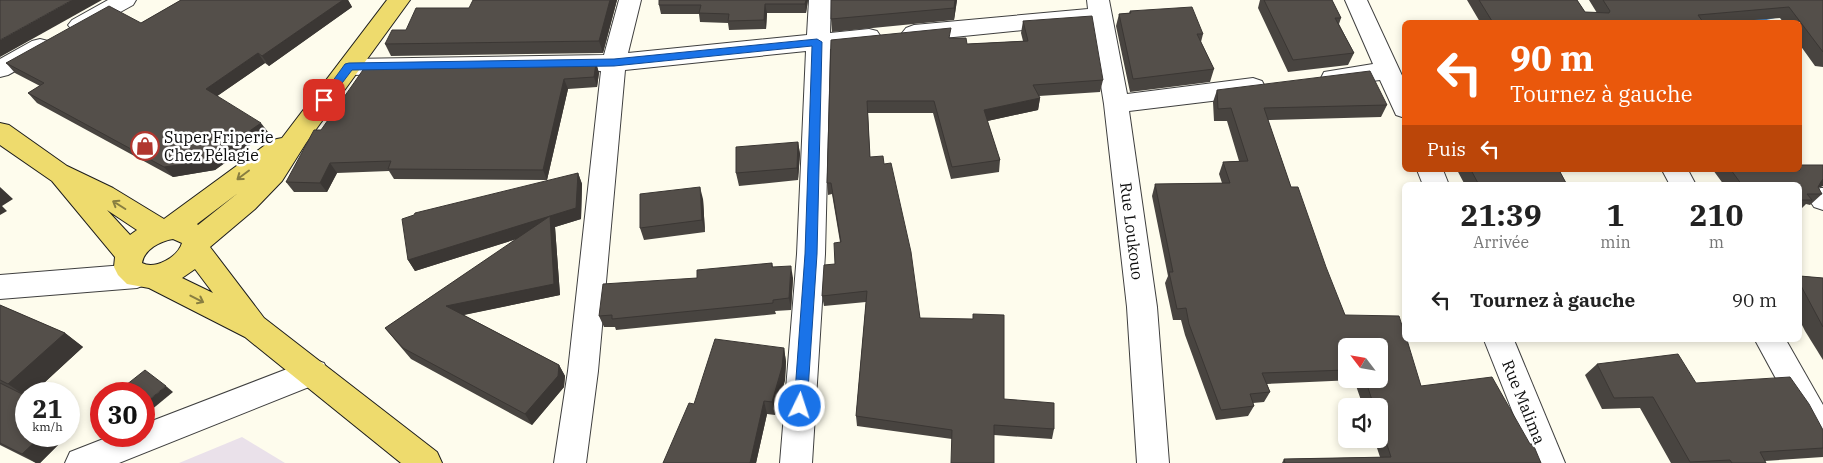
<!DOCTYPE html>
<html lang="fr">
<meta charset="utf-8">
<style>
body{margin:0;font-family:"IBM Plex Serif",serif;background:#f2f2f2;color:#222;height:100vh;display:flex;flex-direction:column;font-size:19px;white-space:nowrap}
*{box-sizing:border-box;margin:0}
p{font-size:16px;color:#767676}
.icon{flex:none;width:28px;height:28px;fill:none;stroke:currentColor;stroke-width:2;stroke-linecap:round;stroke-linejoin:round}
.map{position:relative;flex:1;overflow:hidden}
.side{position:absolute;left:1402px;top:182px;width:400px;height:160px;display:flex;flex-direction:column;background:#fff;border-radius:8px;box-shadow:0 2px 8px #0003}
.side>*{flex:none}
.guide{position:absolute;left:1402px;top:20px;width:400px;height:152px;border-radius:8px;box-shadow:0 2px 8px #0003;background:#ea580c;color:#fff;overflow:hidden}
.needle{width:32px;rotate:301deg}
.buttons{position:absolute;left:1338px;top:338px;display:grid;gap:10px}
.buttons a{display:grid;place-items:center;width:50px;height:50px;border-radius:8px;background:#fff;box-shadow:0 2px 8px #0003;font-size:25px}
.speed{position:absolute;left:15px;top:382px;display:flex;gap:10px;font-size:25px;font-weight:700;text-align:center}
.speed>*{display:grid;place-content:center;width:65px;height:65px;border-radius:50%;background:#fff;box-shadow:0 2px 8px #0003;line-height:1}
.speed small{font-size:12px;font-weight:400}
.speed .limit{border:8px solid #d22;background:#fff;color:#111}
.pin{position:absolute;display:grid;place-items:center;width:42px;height:42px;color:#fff;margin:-21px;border-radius:10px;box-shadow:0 2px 8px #0006}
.me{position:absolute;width:55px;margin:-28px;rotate:4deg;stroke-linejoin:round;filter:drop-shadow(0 0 4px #0008)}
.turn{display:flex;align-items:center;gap:18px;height:105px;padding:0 25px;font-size:22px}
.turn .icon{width:65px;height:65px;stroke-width:2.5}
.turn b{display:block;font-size:35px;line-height:42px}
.then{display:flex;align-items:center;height:48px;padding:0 25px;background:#0003;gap:10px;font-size:19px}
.eta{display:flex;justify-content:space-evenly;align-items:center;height:85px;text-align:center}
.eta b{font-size:30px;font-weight:800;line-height:35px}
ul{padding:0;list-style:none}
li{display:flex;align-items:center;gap:15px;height:65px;padding:0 25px}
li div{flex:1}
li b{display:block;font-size:19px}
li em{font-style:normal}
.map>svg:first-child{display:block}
.industrial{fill:#eae1ea}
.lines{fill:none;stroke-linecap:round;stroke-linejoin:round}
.stream{fill:#4282c2;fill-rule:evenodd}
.minor-casing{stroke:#3f3f3f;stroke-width:2}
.major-casing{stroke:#1d1d1d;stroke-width:2}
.minor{fill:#fff;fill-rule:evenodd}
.major{fill:#eedb6d;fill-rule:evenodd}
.wall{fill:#484440;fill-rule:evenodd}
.shaded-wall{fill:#3b3734}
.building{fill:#544f4a;stroke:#3b3734}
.oneway{stroke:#887e41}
.route{fill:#1a73e8;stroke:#114b97}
.labels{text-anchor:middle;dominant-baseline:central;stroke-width:5;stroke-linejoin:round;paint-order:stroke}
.poi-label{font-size:16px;fill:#0c0c0c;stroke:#fff;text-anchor:start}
.street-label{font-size:16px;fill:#0c0c0c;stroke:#fff}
</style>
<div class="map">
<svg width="1823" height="463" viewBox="0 0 1823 463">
<rect width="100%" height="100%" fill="#fefced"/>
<!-- industrial -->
<path class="industrial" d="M 242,437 L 285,463 L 179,463 Z"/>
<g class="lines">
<!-- stream -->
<path class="stream" d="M 1772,13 L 1776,16 L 1775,18 L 1758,22 L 1745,22 L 1746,20 Z"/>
<defs>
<g id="minor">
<path d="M 108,0 L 136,0 L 133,5 L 88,30 L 80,33 L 72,30 L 68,25 L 72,20 Z"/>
<path d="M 619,0 L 641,0 L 628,53 L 807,35 L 809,0 L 831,0 L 830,33 L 869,29 L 877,31 L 881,37 L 877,43 L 830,49 L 825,254 L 812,463 L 780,463 L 797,254 L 806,51 L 625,70 L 598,371 L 586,463 L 554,463 L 568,371 L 601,71 L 349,75 L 341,73 L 337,67 L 341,61 L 349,59 L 604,55 Z"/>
<path d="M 1087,0 L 1109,0 L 1127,94 L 1253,78 L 1262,81 L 1265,87 L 1262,93 L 1253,96 L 1129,111 L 1157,307 L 1169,463 L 1137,463 L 1127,307 L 1104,104 L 1091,23 L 914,41 L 906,38 L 902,33 L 906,28 L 914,25 L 1088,9 Z"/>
<path d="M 1345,0 L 1367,0 L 1405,82 L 1405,118 L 1396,115 L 1380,80 L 1333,86 L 1324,84 L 1321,78 L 1324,72 L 1373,64 Z"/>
<path d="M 40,39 L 48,41 L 52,47 L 48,53 L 8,75 L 0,77 L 0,59 L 32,41 Z"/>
<path d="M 1417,170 L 1443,170 L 1449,185 L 1423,185 Z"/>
<path d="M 1662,170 L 1688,170 L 1696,185 L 1670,185 Z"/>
<path d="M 1821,188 L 1823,188 L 1823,210 L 1814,207 L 1808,198 L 1812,191 Z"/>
<path d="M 137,264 L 147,268 L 151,276 L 147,284 L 137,288 L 0,299 L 0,275 Z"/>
<path d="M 1484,340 L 1514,340 L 1565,463 L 1533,463 Z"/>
<path d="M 1755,340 L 1786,340 L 1823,405 L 1823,450 L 1812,445 Z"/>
<path d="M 313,359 L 324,363 L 328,372 L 324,381 L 119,463 L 65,463 L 70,452 L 111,436 L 144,436 L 144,424 Z"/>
</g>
<path id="major" d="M 387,0 L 410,0 L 306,143 L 282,181 L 255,209 L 210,247 L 264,318 L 437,452 L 442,463 L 401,463 L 245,337 L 149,288 L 127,284 L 118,275 L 114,267 L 115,257 L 52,181 L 0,145 L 0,123 L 9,125 L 67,166 L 113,188 L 164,219 L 272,140 L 282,138 ZM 238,193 L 198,225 L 197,224 ZM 107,210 L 137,230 L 130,235 ZM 173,239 L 182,243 C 178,257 155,270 142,263 C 144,249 161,241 173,239 ZM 195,269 L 213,293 L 182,278 Z"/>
</defs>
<!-- minor casing -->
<use href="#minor" class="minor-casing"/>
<!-- major casing -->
<use href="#major" class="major-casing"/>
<!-- minor -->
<use href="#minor" class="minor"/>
<!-- major -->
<use href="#major" class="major"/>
</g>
<!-- wall -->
<g class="wall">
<path d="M 181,0 L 348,0 L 352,7 L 269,66 L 265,63 L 217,96 L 268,132 L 215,170 L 173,177 L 37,103 L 28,93 L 40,86 L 15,73 L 6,63 L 141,23 Z"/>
<path d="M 617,0 L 603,53 L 391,56 L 385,44 L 406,30 L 469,8 Z"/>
<path d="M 808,0 L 806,13 L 767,13 L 766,29 L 729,30 L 728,23 L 700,22 L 699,14 L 661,14 L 659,5 Z"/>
<path d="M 831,0 L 957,0 L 954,20 L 832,32 L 831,19 Z"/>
<path d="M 1260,0 L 1332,0 L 1341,18 L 1339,24 L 1354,53 L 1348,65 L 1288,72 L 1258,8 Z"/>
<path d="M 1467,0 L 1577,0 L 1585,12 L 1597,13 L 1589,0 L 1823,0 L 1823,67 L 1815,66 L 1800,45 L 1800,22 L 1783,22 L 1780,18 L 1728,22 L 1477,22 L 1480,22 Z"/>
<path d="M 1130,11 L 1203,34 L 1201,42 L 1214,69 L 1210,82 L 1130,92 L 1116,26 L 1119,14 L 1129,13 Z"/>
<path d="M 1023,21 L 1103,80 L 1100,92 L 1039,96 L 1040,98 L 1038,110 L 987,121 L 1000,160 L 999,172 L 951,179 L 933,113 L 868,113 L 870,157 L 884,164 L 920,318 L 1004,399 L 1054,429 L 1052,439 L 994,435 L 952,439 L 857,426 L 856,416 L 866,302 L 824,306 L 822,296 L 835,264 L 840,242 L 832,194 L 828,195 L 827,183 L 831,40 L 950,38 L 967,44 L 1023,41 L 1021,33 Z"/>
<path d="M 596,63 L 599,73 L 597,87 L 568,89 L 547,180 L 394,179 L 389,171 L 337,173 L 327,192 L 294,192 L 286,182 L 321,130 Z"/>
<path d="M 1217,90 L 1387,105 L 1381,117 L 1268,120 L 1291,187 L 1345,315 L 1421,386 L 1530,444 L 1541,463 L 1282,463 L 1284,459 L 1380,457 L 1374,439 L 1379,439 L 1379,406 L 1363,406 L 1354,380 L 1267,384 L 1270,392 L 1264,402 L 1253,403 L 1254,406 L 1248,416 L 1216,420 L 1185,335 L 1181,320 L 1173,320 L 1165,283 L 1168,276 L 1152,196 L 1155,184 L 1222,183 L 1219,174 L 1223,162 L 1239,161 L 1227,121 L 1214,121 L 1213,102 ZM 1346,346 L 1379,379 L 1346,379 Z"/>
<path d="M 798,142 L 800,154 L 798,180 L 739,186 L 736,173 Z"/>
<path d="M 1457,170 L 1559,170 L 1566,183 L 1565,185 L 1465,185 Z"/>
<path d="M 1713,170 L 1800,170 L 1823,186 L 1818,188 L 1822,194 L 1810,205 L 1806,204 L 1800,210 L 1800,185 L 1724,185 Z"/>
<path d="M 578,173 L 582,184 L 581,219 L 555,227 L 560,295 L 464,315 L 559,365 L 565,376 L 564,387 L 532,425 L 411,359 L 394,339 L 385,328 L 517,239 L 415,271 L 408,260 Z"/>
<path d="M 703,199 L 705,232 L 644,240 L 640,228 Z"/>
<path d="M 772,263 L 773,267 L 793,278 L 791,310 L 775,311 L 776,314 L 616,330 L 615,327 L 604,327 L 599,316 L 697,278 Z"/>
<path d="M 1800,276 L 1823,278 L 1823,360 L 1805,331 L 1800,321 Z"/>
<path d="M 0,305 L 65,333 L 83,347 L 32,394 L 26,394 L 26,436 L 67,436 L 40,463 L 36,463 L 0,445 Z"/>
<path d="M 784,348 L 786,362 L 785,380 L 775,415 L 767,414 L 756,463 L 663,463 L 694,404 Z"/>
<path d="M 1597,364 L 1696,383 L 1823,430 L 1823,457 L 1765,461 L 1766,463 L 1671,463 L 1640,408 L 1602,409 L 1585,375 Z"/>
</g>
<!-- shaded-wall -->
<g class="shaded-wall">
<path d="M 72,0 L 102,0 L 0,57 L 0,40 Z"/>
<path d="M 343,0 L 348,0 L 352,7 L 269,66 L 262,56 Z"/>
<path d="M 610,0 L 617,0 L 603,53 L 599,41 Z"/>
<path d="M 806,0 L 808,0 L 806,13 L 805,4 Z"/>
<path d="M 955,0 L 957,0 L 954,20 L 954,8 Z"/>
<path d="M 765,4 L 767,13 L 766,29 L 764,20 Z"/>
<path d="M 258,53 L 265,63 L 213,99 L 206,89 Z"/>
<path d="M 596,63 L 599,73 L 597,87 L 594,77 Z"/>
<path d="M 564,79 L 568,89 L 547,180 L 543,170 Z"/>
<path d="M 1040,98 L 1038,110 L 983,122 L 984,110 Z"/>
<path d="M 261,123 L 268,132 L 215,170 L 173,177 L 164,167 Z"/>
<path d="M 798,142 L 800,154 L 798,180 L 797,168 Z"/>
<path d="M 330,163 L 337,173 L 327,192 L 320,183 Z"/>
<path d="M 578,173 L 582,184 L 581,219 L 555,227 L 560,295 L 453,317 L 446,306 L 551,228 L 415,271 L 408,260 Z"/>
<path d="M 1823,179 L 1823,186 L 1810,190 L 1822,180 Z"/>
<path d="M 0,187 L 13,199 L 2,206 L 7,211 L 0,215 Z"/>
<path d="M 700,187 L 703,199 L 705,232 L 702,220 Z"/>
<path d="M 791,266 L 793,278 L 791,310 L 789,298 Z"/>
<path d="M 65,333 L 83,347 L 32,394 L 26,394 L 26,396 L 8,384 Z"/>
<path d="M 784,348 L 786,362 L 785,380 L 775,415 L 772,402 Z"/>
<path d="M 559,365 L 565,376 L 564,387 L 532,425 L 525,414 Z"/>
<path d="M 166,386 L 173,392 L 150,411 L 144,406 L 144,404 Z"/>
<path d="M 764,401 L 767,414 L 756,463 L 750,463 Z"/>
<path d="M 69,419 L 78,425 L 69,435 Z"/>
<path d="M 41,436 L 67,436 L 40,463 L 36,463 L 22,454 Z"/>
</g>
<!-- building -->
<g class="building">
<path d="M 0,0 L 72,0 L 0,40 Z"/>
<path d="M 181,0 L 343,0 L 262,56 L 258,53 L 206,89 L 261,123 L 207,161 L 164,167 L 28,93 L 44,83 L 6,63 L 109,6 L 141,23 Z"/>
<path d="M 473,0 L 610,0 L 599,41 L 385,44 L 392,30 L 406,30 L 416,8 L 469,8 Z"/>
<path d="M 659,0 L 806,0 L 805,4 L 765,4 L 764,20 L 728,21 L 729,14 L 699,13 L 701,5 L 659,5 Z"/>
<path d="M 831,0 L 955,0 L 954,8 L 831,19 Z"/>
<path d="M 1264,0 L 1332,0 L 1341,18 L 1335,18 L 1354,53 L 1293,60 Z"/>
<path d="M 1479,0 L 1577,0 L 1585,12 L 1609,13 L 1610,11 L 1603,0 L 1823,0 L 1823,52 L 1789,7 L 1698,15 L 1703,22 L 1477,22 L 1492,21 Z"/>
<path d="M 1192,7 L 1203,34 L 1197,34 L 1214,69 L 1133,79 L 1119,14 L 1131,13 L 1130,11 Z"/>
<path d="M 1092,16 L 1103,80 L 1033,85 L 1040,98 L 984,110 L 1000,160 L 952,167 L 934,101 L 867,101 L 870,157 L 883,156 L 884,164 L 891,163 L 911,252 L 920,318 L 973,319 L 973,314 L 1004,315 L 1004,399 L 1054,403 L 1054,429 L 994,425 L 994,463 L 951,463 L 952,430 L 856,416 L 867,291 L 822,296 L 824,265 L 835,264 L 834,243 L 841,242 L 831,183 L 827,183 L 831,40 L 951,28 L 949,38 L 966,38 L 967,44 L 1028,41 L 1023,21 Z"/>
<path d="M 596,63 L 594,77 L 564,79 L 543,170 L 388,169 L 391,161 L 330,163 L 320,183 L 286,182 L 314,130 L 321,130 L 365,67 Z"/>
<path d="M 1370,71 L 1387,105 L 1264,108 L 1291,187 L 1298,187 L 1326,267 L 1345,315 L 1399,316 L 1405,335 L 1405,340 L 1407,340 L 1421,386 L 1492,377 L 1530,444 L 1533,444 L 1541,463 L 1285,463 L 1284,459 L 1391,457 L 1379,420 L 1379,406 L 1374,406 L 1365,379 L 1379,379 L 1379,346 L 1346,346 L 1346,370 L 1262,373 L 1270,392 L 1250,394 L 1254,406 L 1221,410 L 1189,324 L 1186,308 L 1177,309 L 1169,272 L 1173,272 L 1155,184 L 1230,183 L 1223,162 L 1248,161 L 1231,108 L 1218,109 L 1217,90 Z"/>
<path d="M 798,142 L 797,168 L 736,173 L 736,147 Z"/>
<path d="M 1800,165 L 1823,165 L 1823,179 L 1822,180 L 1818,187 L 1822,194 L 1807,194 L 1812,200 L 1800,200 L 1800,185 L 1742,185 L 1731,170 L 1800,170 Z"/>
<path d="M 1471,170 L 1559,170 L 1566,183 L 1547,185 L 1479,185 Z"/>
<path d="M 578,173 L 576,208 L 408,260 L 402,219 L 414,215 L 415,213 Z"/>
<path d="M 700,187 L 702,220 L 640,228 L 640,194 Z"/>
<path d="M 550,216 L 554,284 L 446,306 L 559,365 L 558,376 L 525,414 L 403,348 L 385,328 Z"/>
<path d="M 772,263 L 772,267 L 791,266 L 789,298 L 773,300 L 773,303 L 612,319 L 612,315 L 599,316 L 603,284 L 697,278 L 697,270 Z"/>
<path d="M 1800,276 L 1823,278 L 1823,327 L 1800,284 Z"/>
<path d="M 0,305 L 65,333 L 8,384 L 0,380 Z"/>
<path d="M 715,339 L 784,348 L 782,367 L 772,402 L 764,401 L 750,463 L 663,463 L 689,403 L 694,404 Z"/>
<path d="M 1678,354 L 1696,383 L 1790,377 L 1809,404 L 1823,430 L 1823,448 L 1760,452 L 1766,463 L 1732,463 L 1730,460 L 1690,462 L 1653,397 L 1614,398 L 1597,364 Z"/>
<path d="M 145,370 L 166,386 L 144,404 L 144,394 L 128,394 L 121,389 Z"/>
<path d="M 0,383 L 26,396 L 26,436 L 41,436 L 22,454 L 0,443 Z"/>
</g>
<!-- one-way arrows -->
<defs><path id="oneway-shaft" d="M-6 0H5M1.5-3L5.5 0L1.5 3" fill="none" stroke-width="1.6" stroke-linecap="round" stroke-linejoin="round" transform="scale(1.25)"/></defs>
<g class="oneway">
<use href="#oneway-shaft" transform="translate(243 175) rotate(143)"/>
<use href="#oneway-shaft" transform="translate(119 205) rotate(-148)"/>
<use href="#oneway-shaft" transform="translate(197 299) rotate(27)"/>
</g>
<!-- route -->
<path class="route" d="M 817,39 L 822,42 L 817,254 L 807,406 L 805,410 L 800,412 L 796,410 L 794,406 L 805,254 L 812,46 L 614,66 L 352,70 L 327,103 L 324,104 L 319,100 L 345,64 L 349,63 L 614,59 Z"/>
<!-- icons -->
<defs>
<symbol id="shop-ring" viewBox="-11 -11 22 22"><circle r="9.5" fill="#fff" stroke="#b1362f" stroke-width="1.5"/><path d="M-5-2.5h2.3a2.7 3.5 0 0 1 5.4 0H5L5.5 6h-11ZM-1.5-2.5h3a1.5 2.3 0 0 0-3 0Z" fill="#b1362f"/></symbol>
</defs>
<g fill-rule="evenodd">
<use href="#shop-ring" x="129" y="130" width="32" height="32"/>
</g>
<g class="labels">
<!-- poi labels -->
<g class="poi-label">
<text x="164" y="137">Super Friperie<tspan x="164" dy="18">Chez Pélagie</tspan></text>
</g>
<!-- street labels -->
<g class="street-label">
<text transform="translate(1132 231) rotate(83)">Rue Loukouo</text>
<text transform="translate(1524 402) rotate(68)">Rue Malima</text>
</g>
</g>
</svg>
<div class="buttons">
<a><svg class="needle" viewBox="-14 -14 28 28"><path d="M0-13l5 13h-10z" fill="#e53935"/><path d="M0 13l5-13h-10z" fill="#767676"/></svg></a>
<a><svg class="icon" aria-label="sound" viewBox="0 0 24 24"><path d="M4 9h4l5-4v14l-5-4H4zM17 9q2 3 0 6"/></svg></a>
</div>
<div class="speed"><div>21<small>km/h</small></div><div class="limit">30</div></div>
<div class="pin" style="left:324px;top:100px;background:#d93025"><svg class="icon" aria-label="arrive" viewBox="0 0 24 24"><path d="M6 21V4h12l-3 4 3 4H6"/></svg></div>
<svg class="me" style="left:800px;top:406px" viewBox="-20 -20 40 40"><circle r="17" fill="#1a73e8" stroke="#fff" stroke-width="3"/><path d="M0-11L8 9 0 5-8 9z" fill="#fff"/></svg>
<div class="guide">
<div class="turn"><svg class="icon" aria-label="left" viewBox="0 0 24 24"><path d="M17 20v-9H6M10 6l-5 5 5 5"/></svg><div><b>90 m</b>Tournez à gauche</div></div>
<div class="then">Puis<svg class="icon" aria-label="left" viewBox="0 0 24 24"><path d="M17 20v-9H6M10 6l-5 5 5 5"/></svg></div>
</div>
<section class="side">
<div class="eta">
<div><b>21:39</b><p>Arrivée</p></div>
<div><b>1</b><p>min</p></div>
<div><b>210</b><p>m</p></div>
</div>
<ul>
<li><svg class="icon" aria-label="left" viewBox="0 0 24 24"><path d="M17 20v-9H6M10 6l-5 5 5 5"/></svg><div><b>Tournez à gauche</b></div><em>90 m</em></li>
</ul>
</section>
</div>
